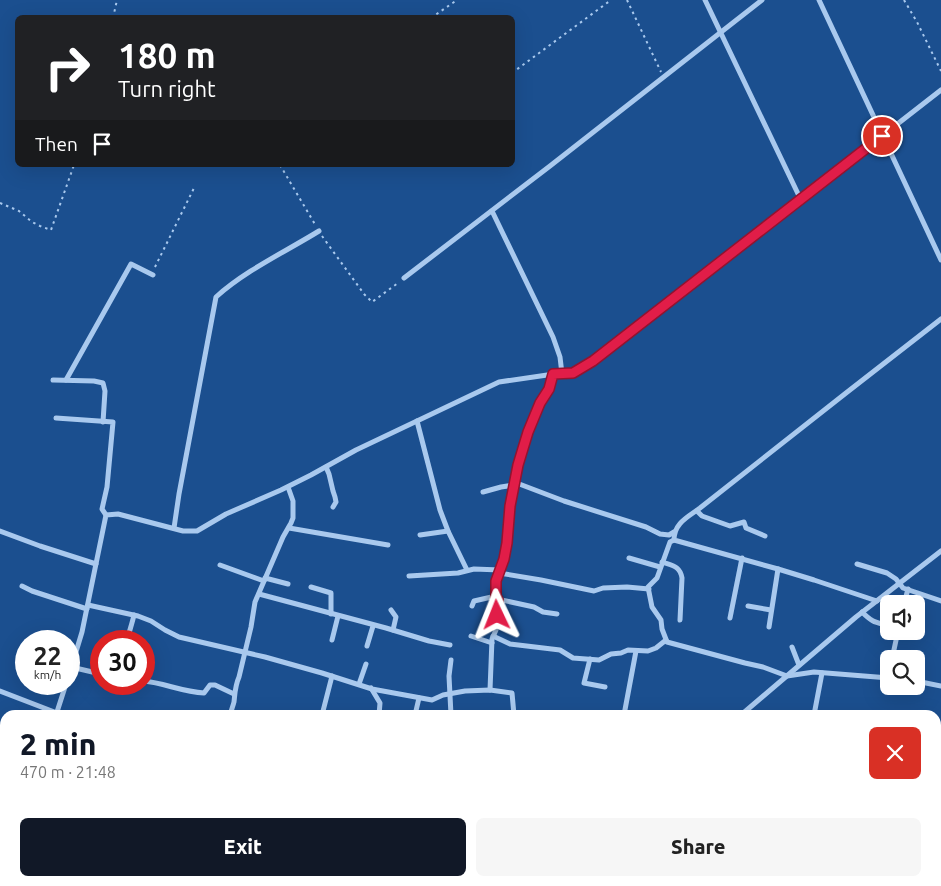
<!DOCTYPE html>
<meta charset="utf-8">
<style>
body{margin:0;font-family:Ubuntu,sans-serif;background:#f6f6f6;color:#222;height:100vh;display:flex;flex-direction:column;font-size:19px;white-space:nowrap}
*{box-sizing:border-box;margin:0}
p{font-size:16px;color:#767676}
.icon{flex:none;width:28px;height:28px;fill:none;stroke:currentColor;stroke-width:2;stroke-linecap:round;stroke-linejoin:round}
.map{position:relative;flex:1;overflow:hidden}
.panel{position:absolute;left:0px;top:710px;width:941px;height:176px;display:flex;flex-direction:column;background:#fff;border-radius:15px 15px 0 0;box-shadow:0 5px 20px #0002}
.panel>*{flex:none}
.hud{position:absolute;left:15px;top:15px;width:500px;height:152px;border-radius:8px;box-shadow:0 5px 20px #0002;background:#202124;color:#fff;overflow:hidden}
.fabs{position:absolute;left:880px;top:595px;display:grid;gap:10px}
.fabs a{display:grid;place-items:center;width:45px;height:45px;border-radius:8px;background:#fff;box-shadow:0 5px 20px #0002;font-size:25px}
.speed{position:absolute;left:15px;top:630px;display:flex;gap:10px;font-size:25px;font-weight:700;text-align:center}
.speed>*{display:grid;place-content:center;width:65px;height:65px;border-radius:50%;background:#fff;box-shadow:0 5px 20px #0002;line-height:1}
.speed small{font-size:12px;font-weight:400}
.speed .limit{border:8px solid #d22;background:#fff;color:#111}
.pin{position:absolute;display:grid;place-items:center;width:42px;height:42px;color:#fff;margin:-21px;border:2px solid #fff;border-radius:50%;box-shadow:0 1px 5px #0007}
.me{position:absolute;width:55px;margin:-28px;rotate:358deg;stroke-linejoin:round;filter:drop-shadow(0 0 4px #0008)}
.turn{display:flex;align-items:center;gap:18px;height:105px;padding:0 20px;font-size:22px}
.turn .icon{width:65px;height:65px;stroke-width:2.5}
.turn b{display:block;font-size:35px;line-height:42px}
.then{display:flex;align-items:center;height:48px;padding:0 20px;background:#0003;gap:10px;font-size:19px}
.round{display:grid;place-items:center;flex:none;width:52px;height:52px;border-radius:8px;background:#f6f6f6}
.summary{display:flex;align-items:center;justify-content:space-between;height:85px;padding:0 20px}
h1{font-size:30px;font-weight:800;line-height:38px;color:#111827}
.primary-button{display:flex;gap:10px;margin-top:auto;padding:10px 20px}
.primary-button a{flex:1;height:58px;border-radius:8px;background:#111827;color:#fff;font-size:20px;font-weight:800;line-height:58px;text-align:center}
.primary-button a+a{background:#f6f6f6;color:#222}
.map>svg:first-child{display:block}
.lines{fill:none;stroke-linecap:round;stroke-linejoin:round}
.path{stroke:#a9c9ee;stroke-width:2;stroke-dasharray:2.5 4;stroke-linecap:butt}
.minor{stroke:#a9c9ee;stroke-width:5}
.route-casing{stroke:#92132f;stroke-width:12}
.route{stroke:#e11d48;stroke-width:9}
</style>
<div class="map">
<svg width="941" height="886" viewBox="0 0 941 886">
<rect width="100%" height="100%" fill="#1b4f8f"/>
<g class="lines">
<!-- path -->
<g class="path">
<path d="M 627,0 L 661,72"/>
<path d="M 904,0 L 917,22 L 941,71"/>
<path d="M 113,18 L 117,0"/>
<path d="M 431,18 L 457,0"/>
<path d="M 512,73 L 611,0"/>
<path d="M 280,165 L 316,226"/>
<path d="M 0,203 L 19,211 L 32,222 L 40,226 L 51,230 L 74,165"/>
<path d="M 322,236 L 364,294 L 372,302 L 398,283"/>
<path d="M 155,267 L 195,186"/>
<path d="M 0,807 L 5,809"/>
<path d="M 381,881 L 394,886"/>
<path d="M 276,886 L 278,881"/>
<path d="M 726,886 L 726,881"/>
<path d="M 773,886 L 773,881"/>
</g>
<!-- minor -->
<g class="minor">
<path d="M 705,0 L 801,200"/>
<path d="M 819,0 L 941,260"/>
<path d="M 492,211 L 553,337 L 560,357 L 562,374"/>
<path d="M 404,278 L 550,166 L 762,0"/>
<path d="M 53,380 L 94,381 L 103,383 L 105,391 L 103,422"/>
<path d="M 66,380 L 131,264 L 153,275"/>
<path d="M 56,418 L 113,422 L 107,487 L 102,509 L 106,515"/>
<path d="M 417,421 L 440,510 L 448,531 L 467,570"/>
<path d="M 326,467 L 329,474 L 333,491 L 335,497 L 336,502 L 333,507"/>
<path d="M 514,482 L 564,501 L 646,527 L 660,534 L 669,535 L 674,532"/>
<path d="M 483,492 L 501,487 L 514,485"/>
<path d="M 697,511 L 702,516 L 730,526 L 744,522 L 746,528 L 765,536"/>
<path d="M 174,528 L 179,494 L 216,297 C 246,270 285,252 319,231"/>
<path d="M 289,528 L 388,545"/>
<path d="M 0,531 L 40,546 L 96,564"/>
<path d="M 420,535 L 448,531"/>
<path d="M 674,540 L 670,542 L 657,578 L 648,587 L 652,607 L 661,620 L 662,629 L 667,642 L 745,663 L 763,667 L 787,676 L 814,672 L 889,678"/>
<path d="M 629,558 L 660,567"/>
<path d="M 662,562 C 673,566 680,566 682,578 L 680,620"/>
<path d="M 857,564 L 887,573 L 896,579 L 903,588 L 941,601"/>
<path d="M 220,565 L 264,581"/>
<path d="M 499,573 L 541,580 L 594,591 L 603,588 L 627,587 L 649,589"/>
<path d="M 409,576 L 458,573 L 474,569 L 500,570"/>
<path d="M 265,578 L 288,584"/>
<path d="M 22,586 L 32,591 L 87,609"/>
<path d="M 311,587 L 331,593 L 331,614"/>
<path d="M 259,594 L 386,628 L 429,641 L 450,645"/>
<path d="M 497,599 L 534,607 L 543,612 L 557,614"/>
<path d="M 877,601 L 814,580 L 778,569 L 674,540 C 674,523 688,517 700,508 L 846,393 L 941,319"/>
<path d="M 904,604 L 908,589"/>
<path d="M 88,605 L 138,616 L 151,621 L 165,630 L 179,637 L 265,657 L 322,673 L 372,689 L 432,700 L 443,695 L 465,691 L 490,690 L 512,693 L 514,715"/>
<path d="M 472,606 L 474,601 L 496,596"/>
<path d="M 748,606 L 771,610"/>
<path d="M 391,610 L 396,617 L 393,630"/>
<path d="M 862,612 C 873,623 875,622 889,626"/>
<path d="M 730,618 L 742,558"/>
<path d="M 769,627 L 778,569"/>
<path d="M 471,636 L 492,643"/>
<path d="M 493,636 L 510,644 L 560,650 L 573,658 L 599,660 L 611,654 L 621,653 L 628,650 L 648,651 L 656,648 L 666,640"/>
<path d="M 332,640 L 338,616"/>
<path d="M 127,641 C 129,632 132,624 134,615"/>
<path d="M 367,646 L 373,626"/>
<path d="M 792,647 L 799,665"/>
<path d="M 590,659 L 584,683 L 605,687"/>
<path d="M 892,659 L 898,631"/>
<path d="M 451,660 L 449,676 L 451,715"/>
<path d="M 71,667 L 101,674"/>
<path d="M 69,675 L 82,632 L 106,515 L 118,514 L 183,531 L 197,531 L 226,514 L 281,490 L 311,475 L 356,450 L 499,382 L 554,374 L 573,373 L 593,361 L 624,337 L 941,90"/>
<path d="M 144,681 C 164,683 183,692 204,693 L 210,685 L 215,685 L 234,694"/>
<path d="M 916,681 L 941,686"/>
<path d="M 359,684 L 366,664"/>
<path d="M 371,688 L 380,703 L 379,715"/>
<path d="M 490,690 L 492,639 L 496,630 L 498,600 C 491,583 504,561 507,544 C 509,531 509,518 510,505 C 513,481 519,457 527,434 C 531,424 535,412 541,402 C 546,393 551,385 553,374"/>
<path d="M 0,691 L 57,713"/>
<path d="M 56,715 L 66,684"/>
<path d="M 230,715 C 231,711 233,706 234,702 C 235,693 235,686 239,677 L 251,627 L 255,602 L 283,537 L 291,523 L 293,518 L 293,501 L 288,487"/>
<path d="M 322,715 L 332,676"/>
<path d="M 415,715 L 419,698"/>
<path d="M 624,715 L 636,651"/>
<path d="M 741,715 L 856,617 L 941,551"/>
<path d="M 814,715 L 822,673"/>
<path d="M 936,775 L 941,773"/>
<path d="M 320,881 L 323,886"/>
<path d="M 505,886 L 505,881"/>
<path d="M 535,886 L 542,881"/>
<path d="M 560,886 L 560,881"/>
</g>
</g>
<g class="lines">
<defs>
<path id="route" d="M 497,615 L 498,600 L 496,596 L 496,581 L 504,559 L 507,543 L 510,506 L 518,465 L 528,432 L 540,403 L 549,389 L 553,374 L 573,373 L 593,361 L 882,136"/>
</defs>
<!-- route casing -->
<use href="#route" class="route-casing"/>
<!-- route -->
<use href="#route" class="route"/>
</g>
</svg>
<div class="fabs">
<a><svg class="icon" aria-label="sound" viewBox="0 0 24 24"><path d="M4 9h4l5-4v14l-5-4H4zM17 9q2 3 0 6"/></svg></a>
<a><svg class="icon" aria-label="search" viewBox="0 0 24 24"><circle cx="10" cy="10" r="6"/><path d="M15 15l6 6"/></svg></a>
</div>
<div class="speed"><div>22<small>km/h</small></div><div class="limit">30</div></div>
<div class="pin" style="left:882px;top:136px;background:#d93025"><svg class="icon" aria-label="arrive" viewBox="0 0 24 24"><path d="M6 21V4h12l-3 4 3 4H6"/></svg></div>
<svg class="me" style="left:497px;top:615px" viewBox="-20 -20 40 40"><path d="M0-17L14 15 0 8-14 15z" fill="#e11d48" stroke="#fff" stroke-width="4"/></svg>
<div class="hud">
<div class="turn"><svg class="icon" aria-label="right" viewBox="0 0 24 24"><path d="M7 20v-9h11M14 6l5 5-5 5"/></svg><div><b>180 m</b>Turn right</div></div>
<div class="then">Then<svg class="icon" aria-label="arrive" viewBox="0 0 24 24"><path d="M6 21V4h12l-3 4 3 4H6"/></svg></div>
</div>
<section class="panel">
<div class="summary"><div><h1>2 min</h1><p>470 m · 21:48</p></div><a class="round" style="background:#d93025;color:#fff"><svg class="icon" aria-label="close" viewBox="0 0 24 24"><path d="M6 6l12 12M18 6L6 18"/></svg></a></div>
<div class="primary-button"><a>Exit</a><a>Share</a></div>
</section>
</div>
